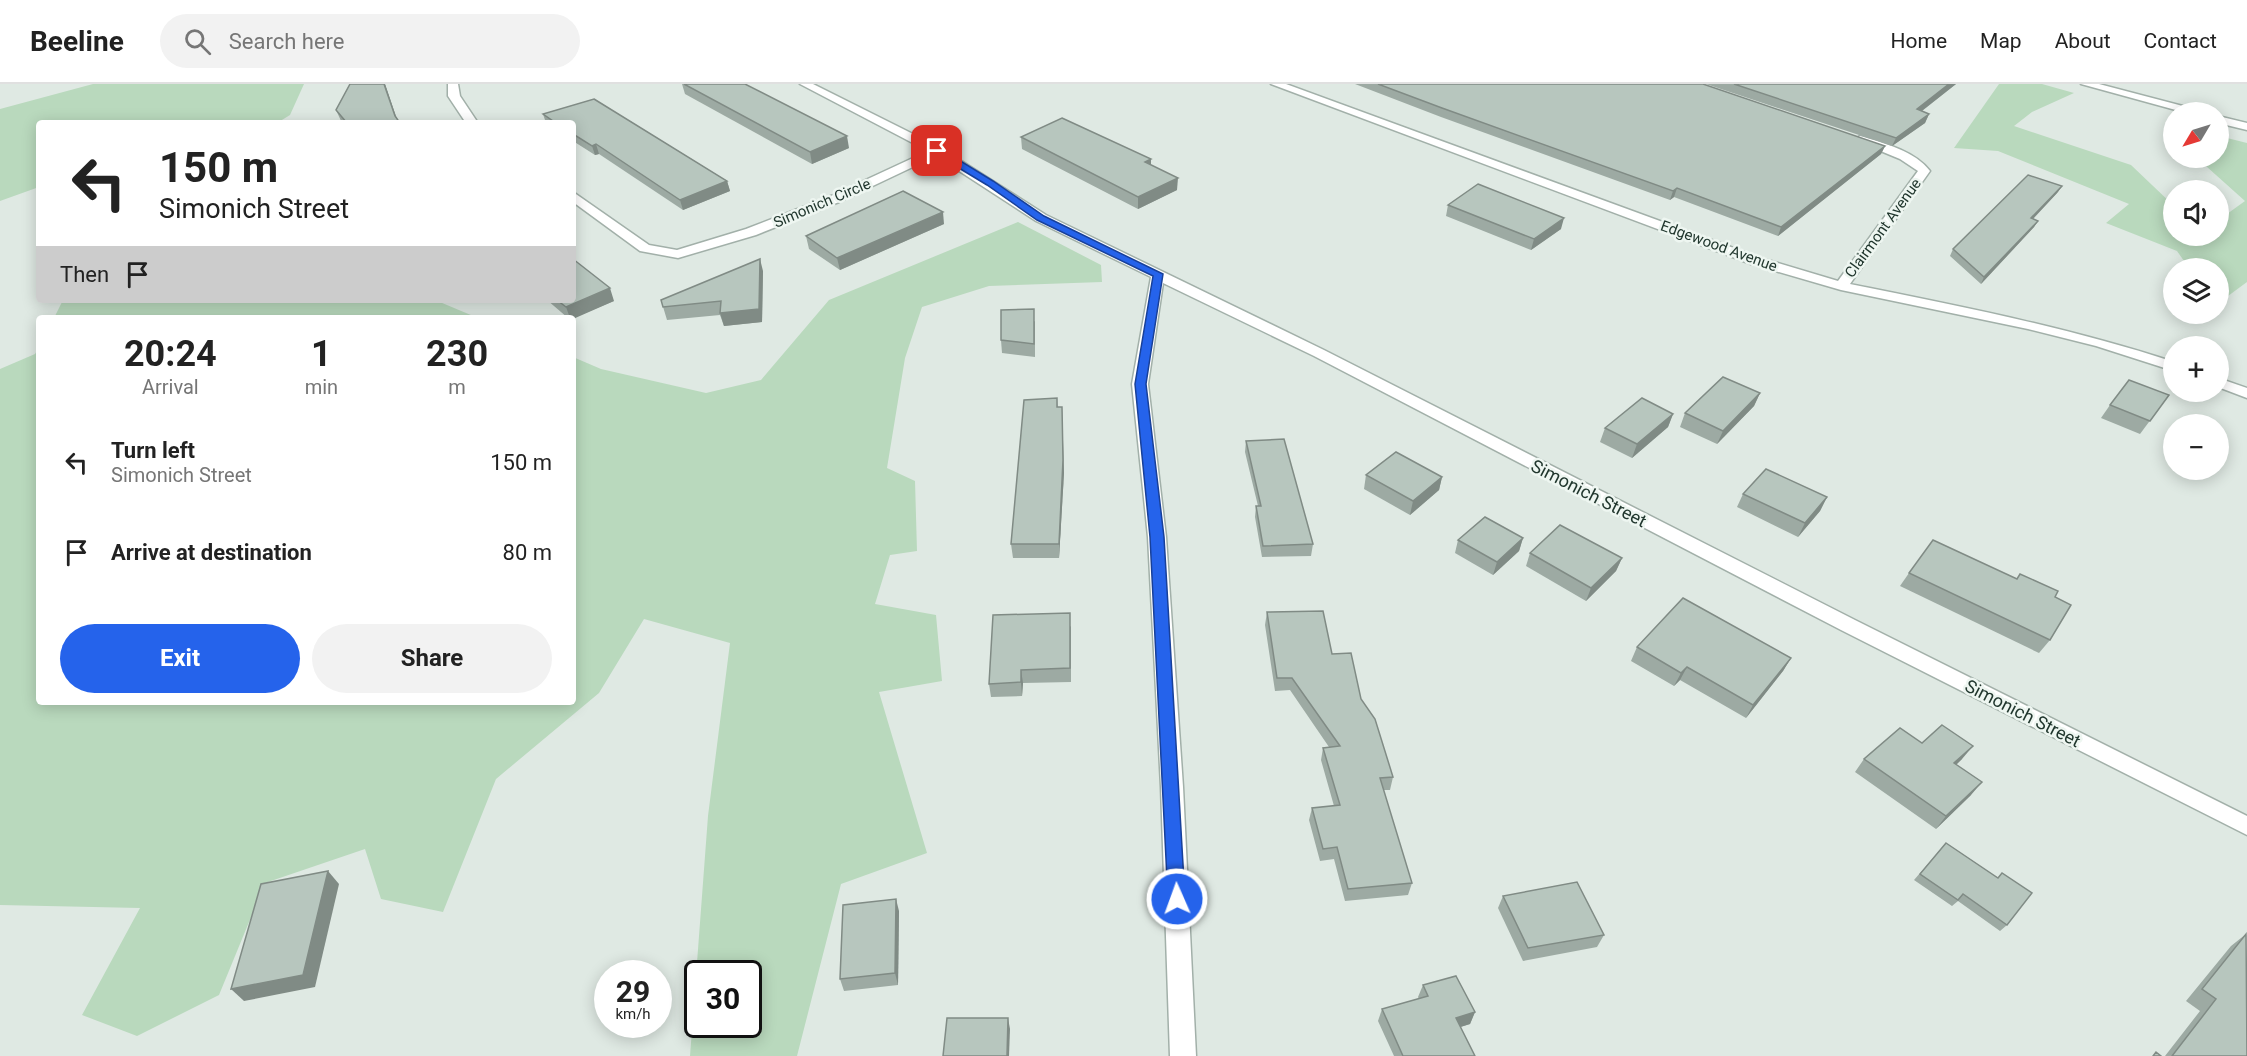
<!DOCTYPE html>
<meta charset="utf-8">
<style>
body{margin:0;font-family:Roboto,sans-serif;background:#f2f2f2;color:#222;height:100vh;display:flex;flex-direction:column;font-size:22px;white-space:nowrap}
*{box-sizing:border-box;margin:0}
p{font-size:20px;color:#767676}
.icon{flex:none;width:33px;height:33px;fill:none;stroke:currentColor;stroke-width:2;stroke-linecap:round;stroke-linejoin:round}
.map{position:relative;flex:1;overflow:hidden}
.sheet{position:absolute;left:36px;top:231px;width:540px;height:390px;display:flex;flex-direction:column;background:#fff;border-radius:6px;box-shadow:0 3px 15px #0003}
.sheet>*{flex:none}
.hud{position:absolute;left:36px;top:36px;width:540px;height:183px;border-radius:6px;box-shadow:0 3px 15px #0003;background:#fff;color:#222;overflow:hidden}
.needle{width:39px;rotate:232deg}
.fabs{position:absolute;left:2163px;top:18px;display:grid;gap:12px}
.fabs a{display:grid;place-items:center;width:66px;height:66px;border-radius:50%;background:#fff;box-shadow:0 3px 15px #0003;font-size:30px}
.speed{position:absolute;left:594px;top:876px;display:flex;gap:12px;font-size:30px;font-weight:700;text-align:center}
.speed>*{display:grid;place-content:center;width:78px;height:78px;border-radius:50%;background:#fff;box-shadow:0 3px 15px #0003;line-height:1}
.speed small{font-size:15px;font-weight:400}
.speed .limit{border:3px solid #111;border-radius:9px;background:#fff;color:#111}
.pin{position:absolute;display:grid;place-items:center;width:51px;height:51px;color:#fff;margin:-26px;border-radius:12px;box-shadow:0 3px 9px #0006}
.me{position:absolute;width:66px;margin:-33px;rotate:358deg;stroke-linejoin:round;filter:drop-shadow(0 0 4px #0008)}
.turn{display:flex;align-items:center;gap:21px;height:126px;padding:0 24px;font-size:27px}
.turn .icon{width:78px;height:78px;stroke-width:2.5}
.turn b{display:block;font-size:42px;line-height:51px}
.then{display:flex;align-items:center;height:57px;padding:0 24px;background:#0003;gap:12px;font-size:22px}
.eta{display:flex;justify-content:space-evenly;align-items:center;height:102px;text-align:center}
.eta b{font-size:36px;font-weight:700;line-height:42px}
.cta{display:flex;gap:12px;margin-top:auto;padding:12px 24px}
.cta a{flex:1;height:69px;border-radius:36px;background:#2563eb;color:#fff;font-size:24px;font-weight:700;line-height:69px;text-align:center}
.cta a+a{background:#f2f2f2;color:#222}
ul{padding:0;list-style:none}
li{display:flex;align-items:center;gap:18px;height:90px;padding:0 24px}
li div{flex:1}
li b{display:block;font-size:22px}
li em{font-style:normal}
header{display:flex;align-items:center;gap:36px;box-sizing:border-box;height:84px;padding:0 30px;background:#fff;border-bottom:2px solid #e0e0e0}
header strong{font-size:28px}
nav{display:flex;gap:33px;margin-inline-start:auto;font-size:21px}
.search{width:420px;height:54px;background:#f2f2f2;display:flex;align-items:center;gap:15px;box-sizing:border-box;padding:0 21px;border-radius:33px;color:#767676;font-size:22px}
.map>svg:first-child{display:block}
.green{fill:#b9d9bd;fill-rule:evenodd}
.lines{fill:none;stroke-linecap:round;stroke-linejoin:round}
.minor-casing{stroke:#a2b0a9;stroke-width:3}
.minor{fill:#fff;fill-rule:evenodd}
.wall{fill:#9daaa3}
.shaded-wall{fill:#808b85}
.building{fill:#b7c6be;stroke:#808b85;stroke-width:1.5}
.route{fill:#2563eb;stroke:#184099;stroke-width:1.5}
.labels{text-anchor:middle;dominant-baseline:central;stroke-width:5;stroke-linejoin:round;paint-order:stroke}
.far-street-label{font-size:15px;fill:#21372e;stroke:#eef6f1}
.street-label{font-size:18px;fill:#21372e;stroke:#eef6f1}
</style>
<header>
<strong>Beeline</strong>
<div class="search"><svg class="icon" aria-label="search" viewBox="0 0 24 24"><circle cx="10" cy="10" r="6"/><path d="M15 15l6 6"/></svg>Search here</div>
<nav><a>Home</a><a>Map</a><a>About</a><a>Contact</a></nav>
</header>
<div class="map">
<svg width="2247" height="972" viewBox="0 0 2247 972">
<rect width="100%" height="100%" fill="#dfe9e3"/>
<!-- green -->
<g class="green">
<path d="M 93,0 L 304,0 L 290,31 L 277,39 L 39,39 L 39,103 L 0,117 L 0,25 Z"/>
<path d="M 1999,0 L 2042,0 L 2074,9 L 2032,28 L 2014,42 L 2131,81 L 2173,121 L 2174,152 L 2218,152 L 2219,130 L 2227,130 L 2245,117 L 2197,74 L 2218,74 L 2219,52 L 2247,59 L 2247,198 L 2228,212 L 2219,210 L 2218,184 L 2189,184 L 2177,167 L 2106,139 L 2129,120 L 1998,67 L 1954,64 Z"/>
<path d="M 1018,138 L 1101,181 L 1102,198 L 989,202 L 922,223 L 905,274 L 887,384 L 915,397 L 917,467 L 890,471 L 875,520 L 936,531 L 942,597 L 879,608 L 927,769 L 841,800 L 797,972 L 690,972 L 708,732 L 730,559 L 644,535 L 599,609 L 496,695 L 443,828 L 381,815 L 365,765 L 265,799 L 219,911 L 137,952 L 82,931 L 140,824 L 0,821 L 0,285 L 35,270 L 39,263 L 39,618 L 573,618 L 573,273 L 601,285 L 706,309 L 761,296 L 829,216 ZM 698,890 L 748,890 L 748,940 L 698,940 Z"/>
<path d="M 63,216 L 435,216 L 478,234 L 54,234 Z"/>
</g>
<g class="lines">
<defs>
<g id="minor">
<path d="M 448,0 L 458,0 L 460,12 L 478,39 L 466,39 L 448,12 Z"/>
<path d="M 800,0 L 813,0 L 941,64 L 1046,131 L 1324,266 L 1855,536 L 2247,732 L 2247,751 L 1841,546 L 1314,272 L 1163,199 L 1148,300 L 1166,453 L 1183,703 L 1196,972 L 1170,972 L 1161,703 L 1148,453 L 1132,300 L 1151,193 L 1036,137 L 936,72 L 839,118 L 756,151 L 678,174 L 640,167 L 573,118 L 573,108 L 649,161 L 677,166 L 746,145 L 831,112 L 928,67 Z"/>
<path d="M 1271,0 L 1286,0 L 1761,174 L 1838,197 L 1918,87 L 1900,75 L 1854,56 L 1860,52 C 1884,59 1915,67 1930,87 L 1850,200 C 1959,222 2067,243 2174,278 L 2174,287 L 2096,262 L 2028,245 L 1841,206 L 1751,180 Z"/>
<path d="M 2081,0 L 2099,0 L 2198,26 L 2200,28 L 2183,28 Z"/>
<path d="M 2218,32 L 2247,39 L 2247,46 L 2218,39 Z"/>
<path d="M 2218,294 L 2247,304 L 2247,314 L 2218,303 Z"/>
</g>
</defs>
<!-- minor casing -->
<use href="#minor" class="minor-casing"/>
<!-- minor -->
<use href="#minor" class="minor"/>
</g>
<!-- wall -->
<g class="wall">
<path d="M 350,0 L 385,0 L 397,35 L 400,39 L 342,39 L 336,26 Z"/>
<path d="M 682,0 L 745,0 L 849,64 L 812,80 L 685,10 Z"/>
<path d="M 1355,0 L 1703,0 L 1885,62 L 1881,70 L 1778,152 L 1674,113 L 1670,116 L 1441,33 Z"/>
<path d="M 1706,0 L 1956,0 L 1922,27 L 1929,30 L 1925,39 L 1892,62 Z"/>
<path d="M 594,15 L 727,97 L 730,107 L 683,126 L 599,70 L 595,71 L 573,57 L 573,39 L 546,39 L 543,30 Z"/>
<path d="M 1021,53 L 1151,75 L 1151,81 L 1177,106 L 1138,125 L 1022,65 Z"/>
<path d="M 2058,108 L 2033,135 L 2038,137 L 2034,143 L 1981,200 L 1950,172 L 1953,165 Z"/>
<path d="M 1448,121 L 1561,145 L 1531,166 L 1446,132 Z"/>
<path d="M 944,140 L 840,186 L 809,165 L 806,152 Z"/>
<path d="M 763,187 L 762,238 L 724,242 L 720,231 L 667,236 L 661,216 Z"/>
<path d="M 547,216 L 573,216 L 614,217 L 573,234 L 568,234 Z"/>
<path d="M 1035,237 L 1035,273 L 1002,269 L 1001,256 Z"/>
<path d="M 1760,309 L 1754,322 L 1717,360 L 1680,343 L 1685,329 Z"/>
<path d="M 2169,311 L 2140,350 L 2101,334 L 2110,321 Z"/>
<path d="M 1057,314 L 1064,389 L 1059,474 L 1013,474 L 1011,460 Z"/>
<path d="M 1673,330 L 1668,343 L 1632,374 L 1600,358 L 1605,344 Z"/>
<path d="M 1246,357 L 1313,460 L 1311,472 L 1262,473 L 1255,433 L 1256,422 L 1258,422 L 1245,368 Z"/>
<path d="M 1366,391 L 1442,393 L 1439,406 L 1410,431 L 1364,405 Z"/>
<path d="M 1743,410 L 1827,413 L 1820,427 L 1798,453 L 1737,423 Z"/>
<path d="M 1523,454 L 1519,467 L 1493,491 L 1455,469 L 1458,456 Z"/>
<path d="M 1530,469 L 1622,474 L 1616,487 L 1586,517 L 1526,482 Z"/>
<path d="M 1909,489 L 2055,513 L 2050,556 L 2039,569 L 1900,502 Z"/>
<path d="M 1267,528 L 1332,570 L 1361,615 L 1393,693 L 1390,706 L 1383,706 L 1412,799 L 1408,811 L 1345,817 L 1334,775 L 1320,777 L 1309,736 L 1312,724 L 1334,722 L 1321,676 L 1323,664 L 1329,663 L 1290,606 L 1275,607 L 1265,541 Z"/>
<path d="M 1071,542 L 1071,598 L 1023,599 L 1022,612 L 991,613 L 989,600 Z"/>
<path d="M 1637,563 L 1791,574 L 1783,587 L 1746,634 L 1680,596 L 1674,602 L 1631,577 Z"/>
<path d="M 1922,659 L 1962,675 L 1956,681 L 1971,711 L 1936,745 L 1855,688 L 1864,675 Z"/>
<path d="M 1946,759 L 1998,794 L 2007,841 L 2000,847 L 1958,817 L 1952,822 L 1914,796 Z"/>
<path d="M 1503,812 L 1604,851 L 1597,863 L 1523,877 L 1498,824 Z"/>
<path d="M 899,827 L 898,901 L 844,907 L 840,895 Z"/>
<path d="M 2246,850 L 2247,972 L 2165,972 L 2200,927 L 2186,917 L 2231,862 Z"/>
<path d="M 1423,901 L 1475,928 L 1470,940 L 1460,943 L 1475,972 L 1394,972 L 1378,937 L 1382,925 L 1419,915 L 1418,913 Z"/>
</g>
<!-- shaded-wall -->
<g class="shaded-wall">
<path d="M 384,0 L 385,0 L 398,39 L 395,32 Z"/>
<path d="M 1949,0 L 1956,0 L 1914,33 L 1917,25 Z"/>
<path d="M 1929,30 L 1925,39 L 1892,62 L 1896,54 Z"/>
<path d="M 847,52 L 849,64 L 812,80 L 810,68 Z"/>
<path d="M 596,60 L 599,70 L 595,71 L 592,62 Z"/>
<path d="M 1885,62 L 1881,70 L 1778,152 L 1781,143 Z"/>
<path d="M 1151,75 L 1151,87 L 1145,78 Z"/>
<path d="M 1178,94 L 1177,106 L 1138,125 L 1138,113 Z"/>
<path d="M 727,97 L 730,107 L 683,126 L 680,116 Z"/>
<path d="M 2062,102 L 2058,108 L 2027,141 L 2031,134 Z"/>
<path d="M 1677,104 L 1674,113 L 1670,116 L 1673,107 Z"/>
<path d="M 943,128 L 944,140 L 840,186 L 837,174 Z"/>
<path d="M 1564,134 L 1561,145 L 1531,166 L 1534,155 Z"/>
<path d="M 2038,137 L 2034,143 L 1981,200 L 1984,193 Z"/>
<path d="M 760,175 L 763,187 L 762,238 L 724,242 L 720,229 Z"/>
<path d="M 610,204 L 614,217 L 573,235 L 573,234 L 570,234 L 566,223 Z"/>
<path d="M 1760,309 L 1754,322 L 1717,360 L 1723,347 Z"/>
<path d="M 1062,323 L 1064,389 L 1059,474 L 1059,460 Z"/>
<path d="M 1673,330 L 1668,343 L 1632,374 L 1637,360 Z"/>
<path d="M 1442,393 L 1439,406 L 1410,431 L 1413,417 Z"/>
<path d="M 1827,413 L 1820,427 L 1798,453 L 1805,439 Z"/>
<path d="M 1523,454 L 1519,467 L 1493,491 L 1497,478 Z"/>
<path d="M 1622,474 L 1616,487 L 1586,517 L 1591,504 Z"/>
<path d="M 1791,574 L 1783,587 L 1746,634 L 1753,621 Z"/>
<path d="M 1687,583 L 1680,596 L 1674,602 L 1681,589 Z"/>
<path d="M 1021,586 L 1023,599 L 1022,612 L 1021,598 Z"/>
<path d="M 1973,662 L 1962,675 L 1944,692 L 1954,679 Z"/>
<path d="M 1982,698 L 1971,711 L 1936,745 L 1946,732 Z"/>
<path d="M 328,787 L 339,800 L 315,903 L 244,917 L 231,905 Z"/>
<path d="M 896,815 L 899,827 L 898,901 L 895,889 Z"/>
<path d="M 1475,928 L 1470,940 L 1451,946 L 1456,934 Z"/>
<path d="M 1008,934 L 1010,945 L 1009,972 L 1007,972 Z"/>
</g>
<!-- building -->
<g class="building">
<path d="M 350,0 L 384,0 L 395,32 L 400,39 L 347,39 L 336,26 Z"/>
<path d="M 684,0 L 745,0 L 847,52 L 810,68 Z"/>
<path d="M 1378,0 L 1703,0 L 1885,62 L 1781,143 L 1677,104 L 1673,107 L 1442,24 Z"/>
<path d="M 1734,0 L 1949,0 L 1917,25 L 1929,30 L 1896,54 Z"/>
<path d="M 594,15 L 727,97 L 680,116 L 596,60 L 592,62 L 573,50 L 573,39 L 556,39 L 543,30 Z"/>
<path d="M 1062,34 L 1151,75 L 1145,78 L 1178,94 L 1138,113 L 1021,53 Z"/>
<path d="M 2028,91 L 2062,102 L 2031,134 L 2038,137 L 1984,193 L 1953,165 Z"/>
<path d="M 1478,100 L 1564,134 L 1534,155 L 1448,121 Z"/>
<path d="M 903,107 L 943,128 L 837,174 L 806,152 Z"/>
<path d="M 573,175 L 610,204 L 566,223 L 557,216 L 573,216 Z"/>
<path d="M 760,175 L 759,225 L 720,229 L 721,217 L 663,223 L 661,216 Z"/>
<path d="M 1034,225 L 1034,260 L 1001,256 L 1001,226 Z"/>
<path d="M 1723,293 L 1760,309 L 1723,347 L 1685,329 Z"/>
<path d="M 2129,296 L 2169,311 L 2150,337 L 2110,321 Z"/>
<path d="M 1057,314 L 1057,323 L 1062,323 L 1063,376 L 1059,460 L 1011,460 L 1024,316 Z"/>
<path d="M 1642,314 L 1673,330 L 1637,360 L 1605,344 Z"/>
<path d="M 1284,355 L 1313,460 L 1263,462 L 1256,422 L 1261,422 L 1246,357 Z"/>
<path d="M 1396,368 L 1442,393 L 1413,417 L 1366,391 Z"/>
<path d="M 1766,385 L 1827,413 L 1805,439 L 1743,410 Z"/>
<path d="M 1485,433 L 1523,454 L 1497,478 L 1458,456 Z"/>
<path d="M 1560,441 L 1622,474 L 1591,504 L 1530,469 Z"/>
<path d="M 1933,456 L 2017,495 L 2020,490 L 2058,507 L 2055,513 L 2071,521 L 2050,556 L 1909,489 Z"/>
<path d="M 1683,514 L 1791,574 L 1753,621 L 1687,583 L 1681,589 L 1637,563 Z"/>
<path d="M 1323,527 L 1332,570 L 1351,569 L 1361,615 L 1375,635 L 1393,693 L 1380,694 L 1412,799 L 1348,805 L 1337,763 L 1323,765 L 1312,724 L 1340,721 L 1323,664 L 1340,662 L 1292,594 L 1277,594 L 1267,528 Z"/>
<path d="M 1070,529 L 1070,584 L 1021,586 L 1021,598 L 989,600 L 993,531 Z"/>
<path d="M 1942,641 L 1973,662 L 1954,679 L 1982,698 L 1946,732 L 1864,675 L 1900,644 L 1922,659 Z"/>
<path d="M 1946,759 L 1998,794 L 2002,789 L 2032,809 L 2007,841 L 1963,810 L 1958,816 L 1920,790 Z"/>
<path d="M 328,787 L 303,891 L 231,905 L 261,800 Z"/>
<path d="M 1577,798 L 1604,851 L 1528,864 L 1503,812 Z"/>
<path d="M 896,815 L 895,889 L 840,895 L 843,821 Z"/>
<path d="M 2246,850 L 2247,972 L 2172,972 L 2216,915 L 2202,905 Z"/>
<path d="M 1456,892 L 1475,928 L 1456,934 L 1475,972 L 1403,972 L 1382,925 L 1428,912 L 1423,901 Z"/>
<path d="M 947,934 L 1008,934 L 1007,972 L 943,972 Z"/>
<path d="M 2156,968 L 2161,972 L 2153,972 Z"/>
</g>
<!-- route -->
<path class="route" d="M 934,65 L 941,65 L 993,97 L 1044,132 L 1163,190 L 1146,300 L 1164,453 L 1185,815 L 1183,820 L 1177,823 L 1171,820 L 1168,815 L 1150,453 L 1135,300 L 1153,192 L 1037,136 L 987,101 L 934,69 Z"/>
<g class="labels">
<!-- far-street labels -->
<g class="far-street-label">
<text transform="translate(822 119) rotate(-23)">Simonich Circle</text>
<text transform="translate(1883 144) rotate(-54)">Clairmont Avenue</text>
<text transform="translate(1719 162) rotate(20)">Edgewood Avenue</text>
</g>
<!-- street labels -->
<g class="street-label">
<text transform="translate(1589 409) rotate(27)">Simonich Street</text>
<text transform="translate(2023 629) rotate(27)">Simonich Street</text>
</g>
</g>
</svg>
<div class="fabs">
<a><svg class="needle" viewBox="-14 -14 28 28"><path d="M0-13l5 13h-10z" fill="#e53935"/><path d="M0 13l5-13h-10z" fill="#767676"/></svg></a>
<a><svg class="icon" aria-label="sound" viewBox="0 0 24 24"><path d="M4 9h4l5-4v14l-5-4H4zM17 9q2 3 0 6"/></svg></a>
<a><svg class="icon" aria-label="layers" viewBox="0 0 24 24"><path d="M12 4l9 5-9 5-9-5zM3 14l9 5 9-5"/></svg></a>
<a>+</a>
<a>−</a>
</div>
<div class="speed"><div>29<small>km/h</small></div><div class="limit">30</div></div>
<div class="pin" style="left:937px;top:67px;background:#d93025"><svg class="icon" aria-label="arrive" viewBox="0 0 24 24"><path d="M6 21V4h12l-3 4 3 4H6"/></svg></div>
<svg class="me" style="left:1177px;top:815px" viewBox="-20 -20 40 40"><circle r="17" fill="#2563eb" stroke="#fff" stroke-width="3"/><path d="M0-11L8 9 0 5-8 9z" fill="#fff"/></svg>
<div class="hud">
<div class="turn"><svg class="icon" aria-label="left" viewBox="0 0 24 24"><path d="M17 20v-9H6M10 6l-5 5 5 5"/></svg><div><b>150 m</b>Simonich Street</div></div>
<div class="then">Then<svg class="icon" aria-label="arrive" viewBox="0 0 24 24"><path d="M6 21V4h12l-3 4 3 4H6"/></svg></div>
</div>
<section class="sheet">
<div class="eta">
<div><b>20:24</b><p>Arrival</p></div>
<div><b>1</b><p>min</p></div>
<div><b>230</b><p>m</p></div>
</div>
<ul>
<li><svg class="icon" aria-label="left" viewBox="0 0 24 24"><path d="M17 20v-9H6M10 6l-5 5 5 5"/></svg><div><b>Turn left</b><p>Simonich Street</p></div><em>150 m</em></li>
<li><svg class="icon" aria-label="arrive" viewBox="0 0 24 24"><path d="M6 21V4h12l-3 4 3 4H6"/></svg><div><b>Arrive at destination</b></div><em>80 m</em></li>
</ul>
<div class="cta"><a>Exit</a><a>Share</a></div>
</section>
</div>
